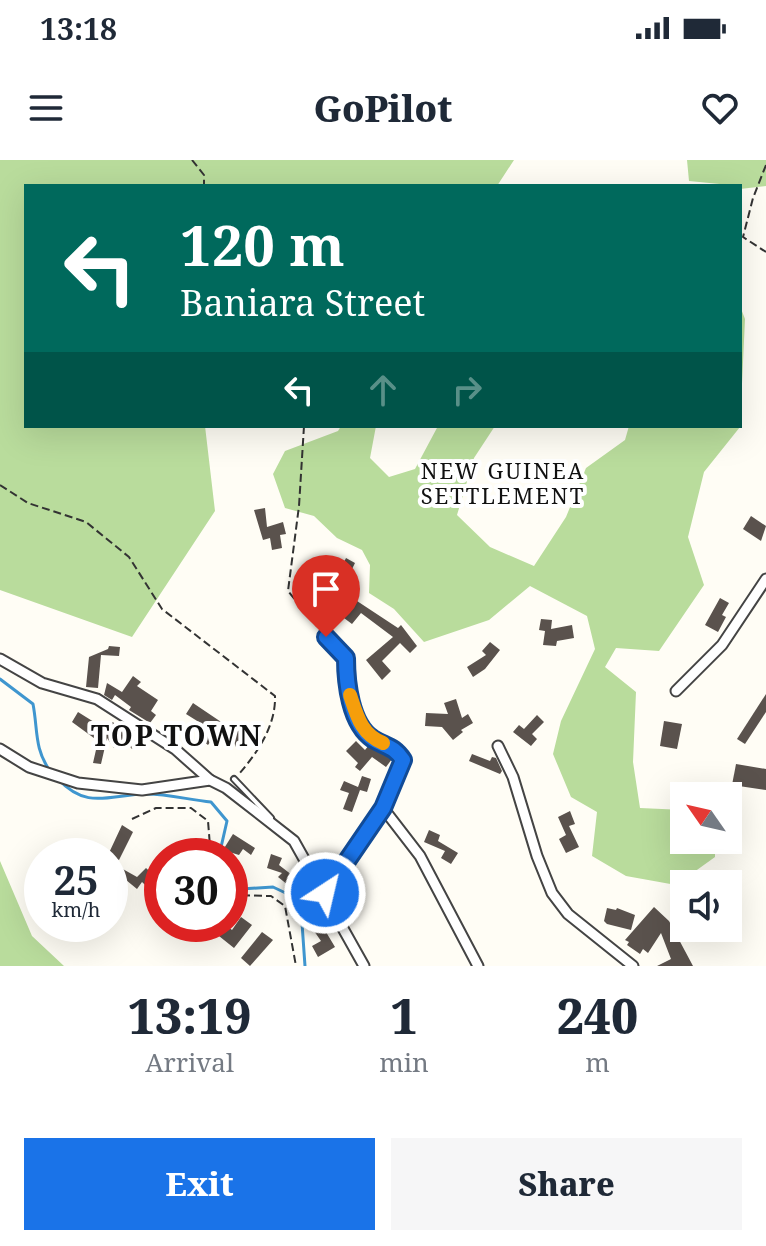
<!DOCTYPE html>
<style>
body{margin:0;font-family:"Noto Serif",serif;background:#f6f6f7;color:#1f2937;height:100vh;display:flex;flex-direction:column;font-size:30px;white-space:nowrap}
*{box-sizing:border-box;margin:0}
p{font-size:26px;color:#747a83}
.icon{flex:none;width:44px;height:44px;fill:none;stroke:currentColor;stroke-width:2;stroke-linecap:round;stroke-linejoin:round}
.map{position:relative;height:806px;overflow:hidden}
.sheet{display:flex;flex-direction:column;background:#fff;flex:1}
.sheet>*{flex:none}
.banner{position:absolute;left:24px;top:24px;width:718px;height:244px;border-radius:0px;box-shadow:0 8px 32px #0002;background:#00695c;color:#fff;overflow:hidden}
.needle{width:52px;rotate:304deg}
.controls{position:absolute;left:670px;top:622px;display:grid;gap:16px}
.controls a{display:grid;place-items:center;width:72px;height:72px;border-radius:0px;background:#fff;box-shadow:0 8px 32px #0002;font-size:40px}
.speed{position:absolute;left:24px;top:678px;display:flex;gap:16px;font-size:40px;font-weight:700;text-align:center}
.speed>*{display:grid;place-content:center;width:104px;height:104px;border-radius:50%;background:#fff;box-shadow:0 8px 32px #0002;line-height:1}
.speed small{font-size:20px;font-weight:400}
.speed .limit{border:12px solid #d22;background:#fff;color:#111}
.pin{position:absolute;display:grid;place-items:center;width:68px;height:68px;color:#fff;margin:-82px -34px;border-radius:50% 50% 50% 0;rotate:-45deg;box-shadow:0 0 8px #0007}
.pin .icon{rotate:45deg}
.me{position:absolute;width:88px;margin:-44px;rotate:35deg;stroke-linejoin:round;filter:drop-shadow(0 0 6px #0008)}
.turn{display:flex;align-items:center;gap:28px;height:168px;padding:0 24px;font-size:36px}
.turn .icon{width:104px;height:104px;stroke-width:2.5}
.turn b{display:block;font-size:56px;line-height:68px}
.lanes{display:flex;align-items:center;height:76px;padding:0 24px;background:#0003;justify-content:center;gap:40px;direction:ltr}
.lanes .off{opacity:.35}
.eta{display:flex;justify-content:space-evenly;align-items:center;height:136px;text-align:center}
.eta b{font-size:48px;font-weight:800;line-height:56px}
.button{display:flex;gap:16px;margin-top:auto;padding:16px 24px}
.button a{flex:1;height:92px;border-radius:0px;background:#1a73e8;color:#fff;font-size:32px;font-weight:800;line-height:92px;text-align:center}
.button a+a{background:#f6f6f7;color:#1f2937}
.status{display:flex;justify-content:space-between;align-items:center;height:56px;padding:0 40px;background:#fff;direction:ltr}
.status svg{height:22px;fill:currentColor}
header{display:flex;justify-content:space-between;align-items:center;height:104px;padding:0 24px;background:#fff;font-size:36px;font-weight:800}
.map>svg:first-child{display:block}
.forest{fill:#b9dc9c}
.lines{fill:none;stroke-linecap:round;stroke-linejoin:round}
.stream{stroke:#3f96cf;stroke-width:3}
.building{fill:#5a524d}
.lane-casing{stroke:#444;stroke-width:8}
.street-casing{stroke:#444;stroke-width:13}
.path{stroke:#333;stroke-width:2;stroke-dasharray:8 4;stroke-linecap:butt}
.lane{stroke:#fff;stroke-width:4}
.street{stroke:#fff;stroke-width:9}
.route-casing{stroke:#114b97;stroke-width:20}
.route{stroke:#1a73e8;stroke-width:14}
.slow{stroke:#f59e0b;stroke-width:14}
.labels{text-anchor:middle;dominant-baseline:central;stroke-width:8;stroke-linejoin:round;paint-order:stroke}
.neighbourhood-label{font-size:22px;letter-spacing:2px;fill:#111;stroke:#fff}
.district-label{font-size:28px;font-weight:bold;letter-spacing:2px;fill:#111;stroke:#fff}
</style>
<div class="status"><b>13:18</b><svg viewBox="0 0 49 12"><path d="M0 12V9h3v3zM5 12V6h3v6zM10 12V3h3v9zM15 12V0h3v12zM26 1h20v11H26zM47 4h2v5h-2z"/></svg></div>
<header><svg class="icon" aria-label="menu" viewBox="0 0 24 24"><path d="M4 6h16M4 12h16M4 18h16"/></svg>GoPilot<svg class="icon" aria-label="heart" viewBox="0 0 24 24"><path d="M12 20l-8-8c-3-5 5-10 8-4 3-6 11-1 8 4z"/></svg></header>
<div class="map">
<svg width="766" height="806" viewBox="0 0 766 806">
<rect width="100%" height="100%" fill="#fffdf5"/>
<!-- forest -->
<g class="forest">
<path d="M 0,0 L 514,0 L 497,26 L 26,26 L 26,266 L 205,266 L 215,351 L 132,477 L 0,430 Z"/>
<path d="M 687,0 L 766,0 L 766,26 L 740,29 L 740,26 L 689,21 Z"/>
<path d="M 740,146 L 745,159 L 740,267 L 704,312 L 688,377 L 704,425 L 659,491 L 616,488 L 605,507 L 636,532 L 633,602 L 640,648 L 684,650 L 684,680 L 715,680 L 715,697 L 676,725 L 626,716 L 592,696 L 597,652 L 571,637 L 553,594 L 561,561 L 595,489 L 587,456 L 530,426 L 489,460 L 424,482 L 394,449 L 369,433 L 370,405 L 362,390 L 337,378 L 314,356 L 285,348 L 273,314 L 285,291 L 338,271 L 341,266 L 376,266 L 370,298 L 389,317 L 415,309 L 438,266 L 495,266 L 474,298 L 457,355 L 490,387 L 534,406 L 566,357 L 586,308 L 625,280 L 629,266 L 740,266 Z"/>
<path d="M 0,701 L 32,776 L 64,806 L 0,806 Z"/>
</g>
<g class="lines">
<!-- stream -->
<g class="stream">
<path d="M 0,519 L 33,544 C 38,570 34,588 50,611"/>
<path d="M 58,619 C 88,651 110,634 147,634 C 168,634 190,640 211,642 L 227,661 L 219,696"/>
<path d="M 230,724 L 241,729 L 273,727 L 294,737 L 302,763 L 305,806"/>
</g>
</g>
<!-- building -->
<g class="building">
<path d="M 265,348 L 267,367 L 283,362 L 286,374 L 280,375 L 282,388 L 272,390 L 270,378 L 263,380 L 254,350 Z"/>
<path d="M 751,356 L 766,366 L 761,381 L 743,369 Z"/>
<path d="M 346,398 L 355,403 L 350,413 L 348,427 L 338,426 L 340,410 Z"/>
<path d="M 309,413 L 337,439 L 330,447 L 325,442 L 313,454 L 295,434 L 305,425 L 301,420 Z"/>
<path d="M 720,438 L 729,443 L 722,455 L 726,457 L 718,472 L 705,465 Z"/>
<path d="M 357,441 L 398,468 L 401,465 L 417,486 L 410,493 L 400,483 L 382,501 L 391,511 L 382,520 L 366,500 L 393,477 L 361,453 L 352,464 L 344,458 Z"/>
<path d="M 541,459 L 552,460 L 551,469 L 572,465 L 574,478 L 557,481 L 556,486 L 543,485 L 545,471 L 539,470 Z"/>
<path d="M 490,482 L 500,490 L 485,509 L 473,517 L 467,507 L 486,495 L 482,491 Z"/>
<path d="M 109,486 L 120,487 L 119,496 L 101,495 L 98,528 L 86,527 L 89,497 L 108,489 Z"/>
<path d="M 133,516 L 141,522 L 137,526 L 158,540 L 151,551 L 156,555 L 150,563 L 129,550 L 131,547 L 115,535 L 112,540 L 104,535 L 107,523 L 122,532 Z"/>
<path d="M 766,534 L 766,552 L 745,584 L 737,579 Z"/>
<path d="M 456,539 L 462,558 L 468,554 L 473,563 L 461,570 L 463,572 L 453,580 L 442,567 L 425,566 L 426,553 L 448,554 L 444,543 Z"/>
<path d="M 193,543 L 236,572 L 240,570 L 246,583 L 236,587 L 227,567 L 223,573 L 219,570 L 208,585 L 202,580 L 210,569 L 186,554 Z"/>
<path d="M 78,552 L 94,562 L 89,569 L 101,572 L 113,562 L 121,572 L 127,567 L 134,571 L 131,574 L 139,583 L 132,589 L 124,580 L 114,588 L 107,578 L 101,604 L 93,603 L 98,581 L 72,562 Z"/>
<path d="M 537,555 L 544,562 L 532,574 L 537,579 L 531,586 L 513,572 L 519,565 L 524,569 Z"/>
<path d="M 664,561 L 682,564 L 677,589 L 660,586 Z"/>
<path d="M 356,581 L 365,590 L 369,585 L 392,599 L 386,607 L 372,597 L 360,611 L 355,607 L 358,603 L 346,591 Z"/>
<path d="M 472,594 L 490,601 L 492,597 L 496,598 L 502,611 L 500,614 L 469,601 Z"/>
<path d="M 736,604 L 766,609 L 766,630 L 732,625 Z"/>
<path d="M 362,616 L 371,619 L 367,632 L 360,630 L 352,652 L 343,649 L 349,633 L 340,630 L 344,621 L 358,627 Z"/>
<path d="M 570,651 L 575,664 L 569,666 L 579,687 L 566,693 L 559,679 L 566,675 L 558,657 Z"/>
<path d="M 122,665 L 133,672 L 119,700 L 108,695 Z"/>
<path d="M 429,670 L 440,675 L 438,681 L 458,693 L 451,704 L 441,698 L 445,691 L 424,682 Z"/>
<path d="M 233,674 L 255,688 L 251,695 L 243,689 L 239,695 L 223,690 Z"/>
<path d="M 271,694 L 282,698 L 279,705 L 301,722 L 308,732 L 323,759 L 314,765 L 289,723 L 288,725 L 278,717 L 282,713 L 267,708 Z"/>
<path d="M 121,708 L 137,717 L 146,708 L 162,723 L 162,741 L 142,722 L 137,729 L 126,720 L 118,733 L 113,730 L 120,717 L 116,715 Z"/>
<path d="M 654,747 L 669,761 L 693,806 L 657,806 L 671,799 L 661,773 L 648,793 L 643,789 L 640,794 L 627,785 L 629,782 L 625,780 Z"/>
<path d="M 607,748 L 616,750 L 617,748 L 635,755 L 631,770 L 607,764 L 604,761 Z"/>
<path d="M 241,757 L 252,765 L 234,788 L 219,776 L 227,766 L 232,770 Z"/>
<path d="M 320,762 L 335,787 L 318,797 L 312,786 L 321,781 L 312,768 Z"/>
<path d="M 262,772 L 273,780 L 250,806 L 241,798 Z"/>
</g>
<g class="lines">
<defs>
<path id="lane" d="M 234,619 L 271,658"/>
<g id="street">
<path d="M 0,499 L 42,523 L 97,539 L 175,589 L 210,620"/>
<path d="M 676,531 L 722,485 L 766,419"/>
<path d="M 498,586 L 513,617 L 537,696 L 552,733 L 568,754 L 633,806"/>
<path d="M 0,589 L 29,607 L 78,623 L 142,630 L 210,620 L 226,628 L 294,681 L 364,806"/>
<path d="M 383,648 L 420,696 L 478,806"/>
<path d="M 325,733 L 383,648 L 403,600 C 394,586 386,587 373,579 C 350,564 346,522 346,498 L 326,477"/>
</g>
</defs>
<!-- lane casing -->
<use href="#lane" class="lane-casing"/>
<!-- street casing -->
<use href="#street" class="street-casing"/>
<!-- path -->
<g class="path">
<path d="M 192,0 L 204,15 L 204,26"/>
<path d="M 766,5 L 753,38 L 743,77 L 766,92"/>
<path d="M 304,266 L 299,346 L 288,431 L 320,470"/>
<path d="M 0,325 L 28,343 L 86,362 L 129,397 L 162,449 L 275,536 C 276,566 257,593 239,614"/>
<path d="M 132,659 L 156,648 L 191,648 L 208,661 L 210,686 L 207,696"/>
<path d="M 230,735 L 271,736 L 285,746 L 296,806"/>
</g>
<!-- lane -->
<use href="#lane" class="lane"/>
<!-- street -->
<use href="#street" class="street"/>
</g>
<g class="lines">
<defs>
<path id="route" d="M 325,733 L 383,648 L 403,600 C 394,586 386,587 373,579 C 350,564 346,522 346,498 L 326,477"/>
</defs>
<!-- route casing -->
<use href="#route" class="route-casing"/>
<!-- route -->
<use href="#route" class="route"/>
<!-- slow -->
<path class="slow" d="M 350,535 C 357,556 361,574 383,583"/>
</g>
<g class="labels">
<!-- neighbourhood labels -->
<g class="neighbourhood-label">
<text x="503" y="310">NEW GUINEA<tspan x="503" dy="25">SETTLEMENT</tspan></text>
</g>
<!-- district labels -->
<g class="district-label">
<text x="177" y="575">TOP TOWN</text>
</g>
</g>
</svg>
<div class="controls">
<a><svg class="needle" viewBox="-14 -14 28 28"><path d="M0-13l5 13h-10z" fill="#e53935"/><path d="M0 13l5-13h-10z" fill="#747a83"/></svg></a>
<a><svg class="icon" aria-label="sound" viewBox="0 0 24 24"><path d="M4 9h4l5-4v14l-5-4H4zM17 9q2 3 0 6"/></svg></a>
</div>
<div class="speed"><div>25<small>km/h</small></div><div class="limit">30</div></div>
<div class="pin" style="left:326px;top:477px;background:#d93025"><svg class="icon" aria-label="arrive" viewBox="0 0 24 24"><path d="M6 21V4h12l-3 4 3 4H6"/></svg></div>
<svg class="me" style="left:325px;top:733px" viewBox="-20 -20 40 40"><circle r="17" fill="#1a73e8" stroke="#fff" stroke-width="3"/><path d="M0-11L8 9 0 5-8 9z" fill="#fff"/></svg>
<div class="banner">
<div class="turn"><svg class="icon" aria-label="left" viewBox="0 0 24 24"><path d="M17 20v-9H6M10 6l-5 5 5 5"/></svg><div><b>120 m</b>Baniara Street</div></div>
<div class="lanes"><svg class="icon" aria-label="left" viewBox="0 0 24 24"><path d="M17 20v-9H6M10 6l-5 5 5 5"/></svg><svg class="icon off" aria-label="ahead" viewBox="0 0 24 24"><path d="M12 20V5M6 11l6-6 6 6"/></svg><svg class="icon off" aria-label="right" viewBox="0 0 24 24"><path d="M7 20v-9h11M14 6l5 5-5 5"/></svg></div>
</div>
</div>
<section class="sheet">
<div class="eta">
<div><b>13:19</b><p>Arrival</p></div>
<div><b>1</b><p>min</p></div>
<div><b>240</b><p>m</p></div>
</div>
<div class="button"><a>Exit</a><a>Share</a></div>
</section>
